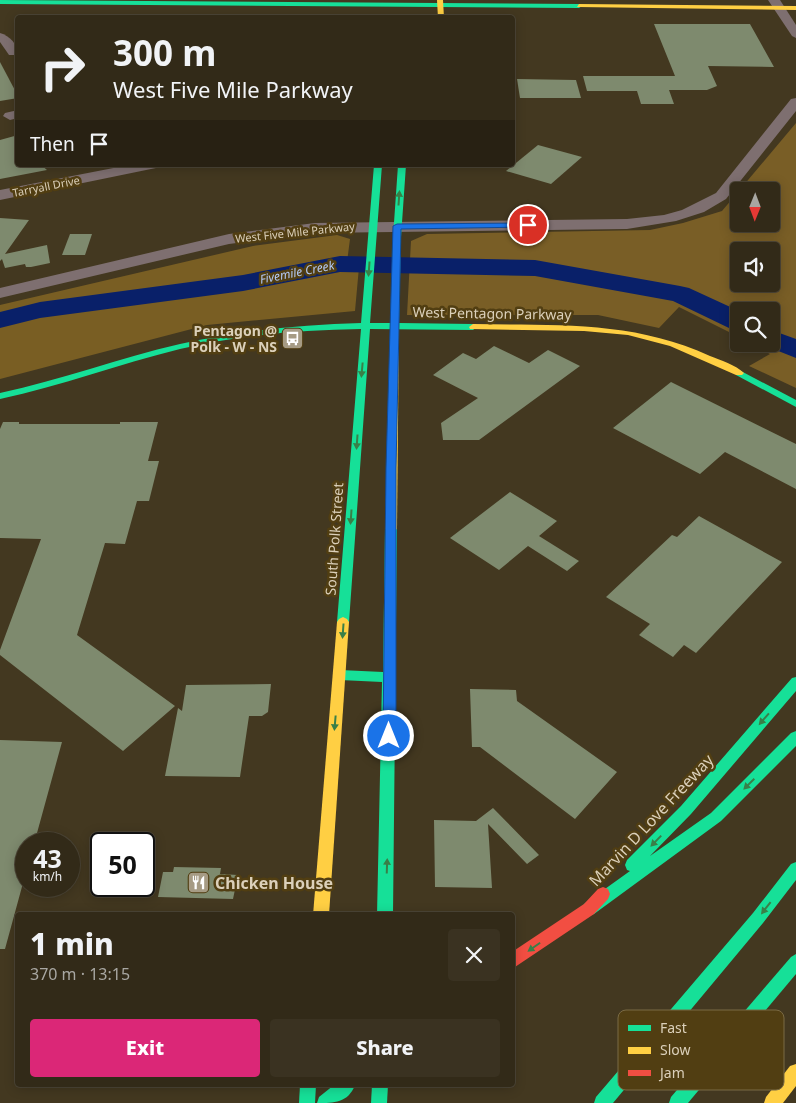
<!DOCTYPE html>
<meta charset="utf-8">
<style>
body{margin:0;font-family:"Noto Sans",sans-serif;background:#3a3221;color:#f1f3f6;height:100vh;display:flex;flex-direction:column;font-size:19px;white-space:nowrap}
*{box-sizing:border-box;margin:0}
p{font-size:16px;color:#a8a7a2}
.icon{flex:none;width:28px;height:28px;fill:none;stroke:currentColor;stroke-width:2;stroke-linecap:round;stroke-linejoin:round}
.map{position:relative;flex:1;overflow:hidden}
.sheet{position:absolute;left:15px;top:912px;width:500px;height:175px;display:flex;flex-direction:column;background:#322a18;border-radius:5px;box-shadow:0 2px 12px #0003,0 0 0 1px #4d4637}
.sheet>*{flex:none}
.hud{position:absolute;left:15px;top:15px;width:500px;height:152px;border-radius:5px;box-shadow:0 2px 12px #0003,0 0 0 1px #4d4637;background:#322a18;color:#f1f3f6;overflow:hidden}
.needle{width:32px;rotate:181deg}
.tools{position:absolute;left:730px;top:182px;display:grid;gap:10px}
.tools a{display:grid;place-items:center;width:50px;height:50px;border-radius:5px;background:#322a18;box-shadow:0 2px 12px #0003,0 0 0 1px #4d4637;font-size:25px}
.speed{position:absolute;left:15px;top:832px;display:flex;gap:10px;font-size:25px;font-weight:700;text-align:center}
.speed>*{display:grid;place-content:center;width:65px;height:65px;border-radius:50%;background:#322a18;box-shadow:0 2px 12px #0003,0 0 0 1px #4d4637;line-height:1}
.speed small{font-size:12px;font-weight:400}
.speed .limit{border:2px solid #111;border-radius:8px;background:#fff;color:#111}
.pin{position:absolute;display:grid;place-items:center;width:42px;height:42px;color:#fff;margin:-21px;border:2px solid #fff;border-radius:50%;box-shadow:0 1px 5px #0007}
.me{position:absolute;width:55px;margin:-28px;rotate:0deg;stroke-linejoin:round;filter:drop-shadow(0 0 4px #0008)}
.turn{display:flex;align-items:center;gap:18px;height:105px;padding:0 15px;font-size:22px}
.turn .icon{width:65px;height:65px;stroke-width:2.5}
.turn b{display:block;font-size:35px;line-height:42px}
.then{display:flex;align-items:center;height:48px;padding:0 15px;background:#0003;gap:10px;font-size:19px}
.round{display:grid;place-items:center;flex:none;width:52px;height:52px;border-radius:5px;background:#3a3221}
.summary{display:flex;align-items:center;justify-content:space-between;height:85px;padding:0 15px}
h1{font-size:30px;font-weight:800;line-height:38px}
.action{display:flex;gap:10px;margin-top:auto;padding:10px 15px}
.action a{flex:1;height:58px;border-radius:5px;background:#db2777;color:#fff;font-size:20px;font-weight:800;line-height:58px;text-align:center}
.action a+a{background:#3a3221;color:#f1f3f6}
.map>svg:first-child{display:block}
.green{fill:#795e23}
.forest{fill:#795e26;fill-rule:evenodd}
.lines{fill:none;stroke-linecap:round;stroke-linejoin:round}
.river{fill:#092069;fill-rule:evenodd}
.building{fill:#7e8a6e}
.street{fill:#7e6f70;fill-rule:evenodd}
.fast{fill:#16e098;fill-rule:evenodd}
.slow{fill:#ffcf43;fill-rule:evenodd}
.jam{fill:#f24e42;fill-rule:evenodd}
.slow-bridge{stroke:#ffcf43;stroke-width:6}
.oneway{fill:#397f48}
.route{fill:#1a73e8;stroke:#114b97}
.labels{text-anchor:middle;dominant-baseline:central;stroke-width:5;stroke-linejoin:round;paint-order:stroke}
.far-street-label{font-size:11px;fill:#dbd0ba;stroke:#513e12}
.far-water-label{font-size:12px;font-style:italic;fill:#b4cbf9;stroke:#513e12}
.street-label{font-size:14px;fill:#dbd0ba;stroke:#513e12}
.poi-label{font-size:14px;font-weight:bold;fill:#dbd0ba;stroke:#513e12;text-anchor:end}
.near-street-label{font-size:16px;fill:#dbd0ba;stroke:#513e12}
.near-poi-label{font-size:16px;font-weight:bold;fill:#dbd0ba;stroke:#513e12;text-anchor:start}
.key{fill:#513e12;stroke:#7a6a44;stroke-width:1}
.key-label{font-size:14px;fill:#dbd0ba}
</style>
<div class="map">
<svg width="796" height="1103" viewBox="0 0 796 1103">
<rect width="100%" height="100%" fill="#433820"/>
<!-- green -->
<path class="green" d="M 337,235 L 350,239 L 346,270 L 359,267 L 355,311 L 207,325 L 0,379 L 0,305 L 253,246 Z"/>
<!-- forest -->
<path class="forest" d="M 796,123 L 796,388 L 749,366 L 770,354 L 751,344 L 771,344 L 771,311 L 739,311 L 739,337 L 679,307 L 659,328 L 598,315 L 407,315 L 411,241 L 427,234 L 650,230 L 683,223 L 722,211 ZM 739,191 L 771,191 L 771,224 L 739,224 ZM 739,251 L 771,251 L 771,284 L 739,284 Z"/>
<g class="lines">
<!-- river -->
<g class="river">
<path d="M 340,256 L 535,260 L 680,286 L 689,288 L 739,311 L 739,330 L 729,328 L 673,301 L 535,276 L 340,272 L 243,291 L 40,318 L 0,328 L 0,312 L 40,302 L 243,275 Z"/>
<path d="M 771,330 L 796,339 L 796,358 L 761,344 L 771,344 Z"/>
</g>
</g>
<!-- building -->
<g class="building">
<path d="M 654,24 L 750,24 L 774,67 L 708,66 L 717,86 L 707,90 L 669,90 L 674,104 L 641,104 L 637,91 L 587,91 L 583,76 L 675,76 Z"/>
<path d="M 0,62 L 18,96 L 18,98 L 0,101 Z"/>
<path d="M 517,79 L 576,80 L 581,98 L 520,98 Z"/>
<path d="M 18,135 L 18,165 L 41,165 L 47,170 L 0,179 L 0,140 Z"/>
<path d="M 538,145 L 582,157 L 551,184 L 506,171 Z"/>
<path d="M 0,218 L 29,220 L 5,254 L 47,245 L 50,263 L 31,267 L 26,267 L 25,264 L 5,268 L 2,259 L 0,261 Z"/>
<path d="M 70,234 L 92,234 L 85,255 L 62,255 Z"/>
<path d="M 494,346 L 529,363 L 548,350 L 580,366 L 479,440 L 443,440 L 441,423 L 478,398 L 433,375 L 463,353 L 476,359 Z"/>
<path d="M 671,382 L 796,444 L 796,489 L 725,452 L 700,474 L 613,428 Z"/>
<path d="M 3,422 L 19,422 L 19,424 L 120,424 L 120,422 L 158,422 L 148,461 L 159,461 L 149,501 L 137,501 L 125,544 L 105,543 L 77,635 L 175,706 L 123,751 L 0,655 L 0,650 L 41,539 L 0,538 L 0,429 Z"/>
<path d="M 510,492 L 557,521 L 539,536 L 579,561 L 567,571 L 528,546 L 499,570 L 450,538 Z"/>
<path d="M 699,516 L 782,562 L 696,653 L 684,645 L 673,657 L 639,635 L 650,624 L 606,597 L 672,535 L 677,537 Z"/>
<path d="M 271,684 L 268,712 L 262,716 L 249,716 L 240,777 L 165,776 L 178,708 L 182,711 L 186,685 Z"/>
<path d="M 470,689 L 516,690 L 517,701 L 617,772 L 575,819 L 480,747 L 472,747 Z"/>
<path d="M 0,740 L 62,742 L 34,844 L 26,844 L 26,872 L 5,949 L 0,949 Z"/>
<path d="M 493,808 L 539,855 L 527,864 L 488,824 L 492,888 L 435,887 L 434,820 L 476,821 Z"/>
<path d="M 174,867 L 221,868 L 220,874 L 238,875 L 233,899 L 158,897 L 163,872 L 173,872 Z"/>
</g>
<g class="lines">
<!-- street -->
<g class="street">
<path d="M 768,0 L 780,0 L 796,25 L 796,38 L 792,36 Z"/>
<path d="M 0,33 C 10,36 18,44 17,55 L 9,55 L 0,42 Z"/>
<path d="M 796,98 L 796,111 L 726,199 L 704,212 L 676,221 L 627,229 L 315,233 L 229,244 L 0,298 L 0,288 L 229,234 L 315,223 L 627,219 L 664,215 L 682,210 L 716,193 L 791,99 Z"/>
<path d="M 18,110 L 18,118 L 10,120 L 3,116 L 5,113 Z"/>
<path d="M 129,165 L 158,165 L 156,168 L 151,169 L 0,200 L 0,190 Z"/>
</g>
<!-- fast -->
<g class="fast">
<path d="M 0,0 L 579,4 L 582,6 L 579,8 L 0,4 Z"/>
<path d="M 384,15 L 386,16 L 387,18 L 381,18 Z"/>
<path d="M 374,165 L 382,165 L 370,323 L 391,323 L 393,237 L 398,165 L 406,165 L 401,237 L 399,323 L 473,324 L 477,327 L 473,330 L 370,329 L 349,622 L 347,625 L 339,625 L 337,622 L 361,329 C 300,330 239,335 180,349 C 119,364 61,386 0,399 L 0,393 C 61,380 119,358 180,344 C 240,330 300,325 361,323 Z"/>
<path d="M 739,370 L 796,400 L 796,407 L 736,375 L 736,371 Z"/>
<path d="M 391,525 L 397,529 L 393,915 L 377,915 L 382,682 L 340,680 L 336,679 L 334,675 L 336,671 L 340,670 L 383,672 L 385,529 Z"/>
<path d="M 796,677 L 796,691 L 691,814 L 650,856 L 711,813 L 791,733 L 796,731 L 796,746 L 721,821 L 594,914 L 589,916 L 584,914 L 582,909 L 584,904 L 630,871 L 627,870 L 625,865 L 627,860 L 681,806 L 792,678 Z"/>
<path d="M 796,862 L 796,880 L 763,923 L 613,1103 L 594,1103 L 596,1097 L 753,913 L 791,864 Z"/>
<path d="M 796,954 L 796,974 L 688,1103 L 669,1103 L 671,1097 L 791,957 Z"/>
<path d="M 300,1085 L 316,1085 L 315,1103 L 299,1103 Z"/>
<path d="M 334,1085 L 355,1085 C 348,1103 334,1103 317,1103 L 319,1097 Z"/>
<path d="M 372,1085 L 388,1085 L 387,1103 L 371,1103 Z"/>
</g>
<!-- slow -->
<g class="slow">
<path d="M 579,4 L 796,6 L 796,10 L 577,7 Z"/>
<path d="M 395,319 L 399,322 L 397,529 L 391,533 L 385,529 L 391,322 Z"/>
<path d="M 473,324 C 556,326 632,320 710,356 C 720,360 736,365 744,373 L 742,375 L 736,375 L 670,346 L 628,335 L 584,331 L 470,329 L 469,327 Z"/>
<path d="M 343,617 L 347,619 L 349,622 L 329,915 L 313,915 L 337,622 L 339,619 Z"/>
<path d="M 796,1064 L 796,1086 L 783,1103 L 764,1103 L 766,1097 L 790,1066 Z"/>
</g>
<!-- jam -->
<path class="jam" d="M 603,887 L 608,889 L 610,894 L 608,899 L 594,914 L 512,969 L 512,952 L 584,904 L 598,889 Z"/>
<!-- slow-bridge -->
<path class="slow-bridge" d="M 440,0 L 441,18"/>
</g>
<!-- one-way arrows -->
<defs><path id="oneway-solid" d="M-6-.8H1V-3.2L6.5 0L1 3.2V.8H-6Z" transform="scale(1.25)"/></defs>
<g class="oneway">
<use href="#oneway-solid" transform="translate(399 198) rotate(-86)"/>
<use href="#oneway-solid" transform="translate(369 269) rotate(94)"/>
<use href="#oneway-solid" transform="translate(362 370) rotate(95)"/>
<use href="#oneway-solid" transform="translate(357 442) rotate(94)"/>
<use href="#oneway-solid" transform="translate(351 517) rotate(94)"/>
<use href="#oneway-solid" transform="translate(343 631) rotate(94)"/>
<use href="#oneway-solid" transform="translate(764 719) rotate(131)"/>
<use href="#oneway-solid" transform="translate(335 723) rotate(95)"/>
<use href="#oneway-solid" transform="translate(749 784) rotate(135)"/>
<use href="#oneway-solid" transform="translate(656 841) rotate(134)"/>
<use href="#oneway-solid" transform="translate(387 866) rotate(-88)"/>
<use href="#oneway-solid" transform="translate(766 908) rotate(128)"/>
<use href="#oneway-solid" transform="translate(534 947) rotate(145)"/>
</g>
<!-- route -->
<path class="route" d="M 528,223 L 532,225 L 531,227 L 401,229 L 396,468 L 396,736 L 394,740 L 389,742 L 385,740 L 383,736 L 386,468 L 393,226 L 397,224 Z"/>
<!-- icons -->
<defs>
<symbol id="bus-square" viewBox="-11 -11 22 22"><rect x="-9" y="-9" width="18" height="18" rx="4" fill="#a69b84" stroke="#513e12"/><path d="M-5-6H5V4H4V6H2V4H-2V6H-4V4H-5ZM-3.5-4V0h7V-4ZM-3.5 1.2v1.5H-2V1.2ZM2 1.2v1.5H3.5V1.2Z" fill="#fff"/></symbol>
<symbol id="restaurant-square" viewBox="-11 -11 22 22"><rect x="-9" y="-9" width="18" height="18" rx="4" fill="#a69b84" stroke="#513e12"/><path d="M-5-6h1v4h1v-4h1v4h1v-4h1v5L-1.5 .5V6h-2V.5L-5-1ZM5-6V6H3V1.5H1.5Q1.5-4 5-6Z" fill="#fff"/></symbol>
</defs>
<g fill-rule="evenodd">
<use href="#bus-square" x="280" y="326" width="25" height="25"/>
<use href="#restaurant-square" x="186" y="870" width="25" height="25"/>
</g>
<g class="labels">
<!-- far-street labels -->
<g class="far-street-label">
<text transform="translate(46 186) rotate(-11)">Tarryall Drive</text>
<text transform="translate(295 232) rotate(-6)">West Five Mile Parkway</text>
</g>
<!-- far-water labels -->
<g class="far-water-label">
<text transform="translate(297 272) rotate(-11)">Fivemile Creek</text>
</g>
<!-- street labels -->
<g class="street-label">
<text transform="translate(492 313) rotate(1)">West Pentagon Parkway</text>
<text transform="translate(334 539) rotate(-86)">South Polk Street</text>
</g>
<!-- poi labels -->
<g class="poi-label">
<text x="277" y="330">Pentagon @<tspan x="277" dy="16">Polk - W - NS</tspan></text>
</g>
<!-- near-street labels -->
<g class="near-street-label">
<text transform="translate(651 820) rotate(-47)">Marvin D Love Freeway</text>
</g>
<!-- near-poi labels -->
<g class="near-poi-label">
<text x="215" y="883">Chicken House</text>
</g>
</g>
<!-- legend -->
<rect x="618" y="1010" width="166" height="80" rx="8" class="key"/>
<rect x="628" y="1025" width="23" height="6" fill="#16e098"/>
<rect x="628" y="1047" width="23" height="7" fill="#ffcf43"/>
<rect x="628" y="1070" width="23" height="6" fill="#f24e42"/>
<g class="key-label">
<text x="660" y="1033">Fast</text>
<text x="660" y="1055">Slow</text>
<text x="660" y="1078">Jam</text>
</g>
</svg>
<div class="tools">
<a><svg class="needle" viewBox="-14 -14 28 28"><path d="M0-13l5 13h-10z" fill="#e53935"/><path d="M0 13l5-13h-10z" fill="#a8a7a2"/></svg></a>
<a><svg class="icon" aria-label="sound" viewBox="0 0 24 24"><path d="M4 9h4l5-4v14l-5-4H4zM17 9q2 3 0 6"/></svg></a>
<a><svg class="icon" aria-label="search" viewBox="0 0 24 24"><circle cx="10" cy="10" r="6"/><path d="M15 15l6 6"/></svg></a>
</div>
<div class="speed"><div>43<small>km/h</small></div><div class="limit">50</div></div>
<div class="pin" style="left:528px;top:225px;background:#d93025"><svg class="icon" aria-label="arrive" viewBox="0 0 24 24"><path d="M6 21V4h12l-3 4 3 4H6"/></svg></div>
<svg class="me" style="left:389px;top:736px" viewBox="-20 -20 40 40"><circle r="17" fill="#1a73e8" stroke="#fff" stroke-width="3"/><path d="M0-11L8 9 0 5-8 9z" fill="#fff"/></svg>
<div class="hud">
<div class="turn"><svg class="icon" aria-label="right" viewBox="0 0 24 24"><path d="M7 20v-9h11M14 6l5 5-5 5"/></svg><div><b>300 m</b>West Five Mile Parkway</div></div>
<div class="then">Then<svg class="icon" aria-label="arrive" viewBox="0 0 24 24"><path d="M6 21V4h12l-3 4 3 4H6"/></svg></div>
</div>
<section class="sheet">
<div class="summary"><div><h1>1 min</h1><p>370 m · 13:15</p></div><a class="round"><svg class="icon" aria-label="close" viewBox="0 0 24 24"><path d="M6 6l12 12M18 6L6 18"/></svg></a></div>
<div class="action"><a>Exit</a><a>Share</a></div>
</section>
</div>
